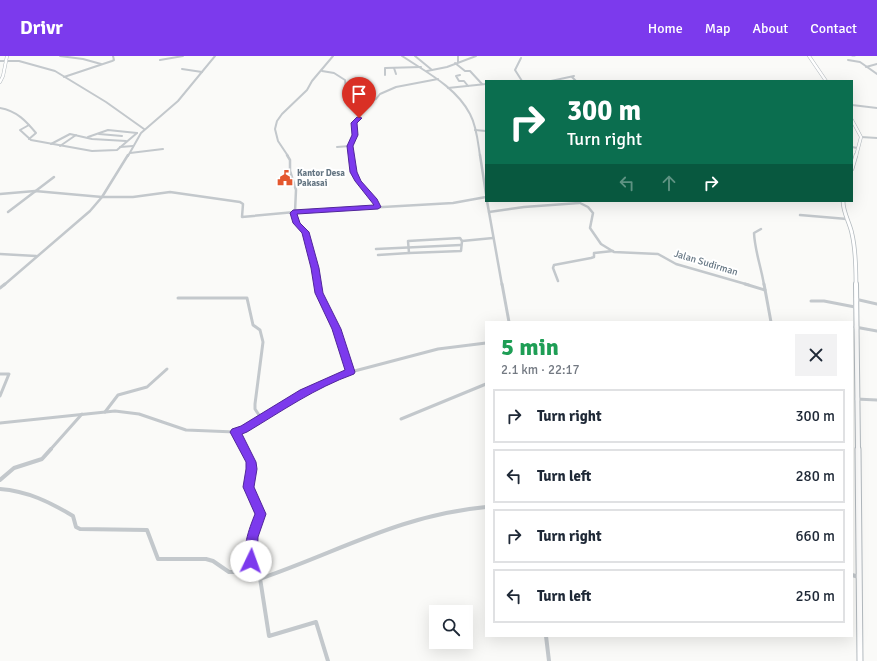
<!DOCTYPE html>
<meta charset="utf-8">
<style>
body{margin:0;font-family:Signika,sans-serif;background:#f2f2f3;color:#1f2937;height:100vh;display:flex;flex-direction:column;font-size:15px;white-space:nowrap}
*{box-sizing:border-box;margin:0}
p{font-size:13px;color:#747a83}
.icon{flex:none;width:22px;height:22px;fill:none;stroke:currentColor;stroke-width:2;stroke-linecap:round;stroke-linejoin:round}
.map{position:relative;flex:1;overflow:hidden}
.details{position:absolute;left:485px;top:265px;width:368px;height:316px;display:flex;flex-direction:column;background:#fff;border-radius:0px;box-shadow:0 4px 16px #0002}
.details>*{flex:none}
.guide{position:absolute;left:485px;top:24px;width:368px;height:122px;border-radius:0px;box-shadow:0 4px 16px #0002;background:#0b6e4f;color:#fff;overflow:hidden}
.fabs{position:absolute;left:429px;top:549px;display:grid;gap:8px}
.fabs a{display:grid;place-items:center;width:44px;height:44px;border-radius:0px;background:#fff;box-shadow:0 4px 16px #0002;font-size:20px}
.pin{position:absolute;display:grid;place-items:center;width:34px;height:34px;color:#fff;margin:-41px -17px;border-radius:50% 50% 50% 0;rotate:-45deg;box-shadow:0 0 4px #0007}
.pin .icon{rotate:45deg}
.me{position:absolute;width:44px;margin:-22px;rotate:3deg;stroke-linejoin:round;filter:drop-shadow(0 0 3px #0008)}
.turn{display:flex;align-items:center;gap:14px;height:84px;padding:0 16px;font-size:18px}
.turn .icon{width:52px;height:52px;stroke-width:2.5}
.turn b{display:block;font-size:28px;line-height:34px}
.lanes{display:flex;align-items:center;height:38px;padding:0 16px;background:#0003;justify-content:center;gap:20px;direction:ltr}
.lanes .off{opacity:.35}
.round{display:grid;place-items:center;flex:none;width:42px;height:42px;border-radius:0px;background:#f2f2f3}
.head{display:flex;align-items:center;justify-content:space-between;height:68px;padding:0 16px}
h1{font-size:24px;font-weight:800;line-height:30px;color:#1e9e55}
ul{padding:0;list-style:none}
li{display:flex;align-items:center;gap:12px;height:54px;margin:0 8px 6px;padding:0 8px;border:2px solid #e0e1e3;border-radius:0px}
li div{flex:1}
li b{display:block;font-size:15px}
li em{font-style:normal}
header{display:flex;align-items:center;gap:24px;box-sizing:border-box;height:56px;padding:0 20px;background:#7c3aed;color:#fff}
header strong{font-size:19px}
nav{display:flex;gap:22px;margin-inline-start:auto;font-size:14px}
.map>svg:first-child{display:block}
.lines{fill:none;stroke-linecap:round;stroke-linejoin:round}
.stream{stroke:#bbc7cb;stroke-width:1}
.secondary-far3-casing{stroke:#b3babf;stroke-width:3.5}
.secondary-far2-casing{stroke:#b3babf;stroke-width:4.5}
.secondary-far1-casing{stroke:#b3babf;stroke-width:6}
.secondary-casing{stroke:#b3babf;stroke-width:7}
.street-far3{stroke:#c3c8cc;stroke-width:2}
.street-far2{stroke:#c3c8cc;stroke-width:2.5}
.street-far1{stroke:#c3c8cc;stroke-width:3}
.street{stroke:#c3c8cc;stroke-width:4}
.secondary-far3{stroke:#fff;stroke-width:2.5}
.secondary-far2{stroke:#fff;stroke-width:3}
.secondary-far1{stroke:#fff;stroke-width:4}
.secondary{stroke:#fff;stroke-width:5}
.route{fill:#7c3aed;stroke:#51269a}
.labels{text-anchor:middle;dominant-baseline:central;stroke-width:4;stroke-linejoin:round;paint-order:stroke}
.far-poi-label{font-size:9px;font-weight:bold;fill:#657683;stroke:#fff;text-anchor:start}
.street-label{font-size:10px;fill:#657683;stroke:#fff}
</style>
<header>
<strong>Drivr</strong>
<nav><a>Home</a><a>Map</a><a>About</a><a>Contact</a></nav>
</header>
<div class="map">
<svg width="877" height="605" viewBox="0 0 877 605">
<rect width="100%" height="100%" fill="#fafaf8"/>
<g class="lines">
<!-- stream -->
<path class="stream" d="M 852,0 L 855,0"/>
<defs>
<g id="secondary-far3">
<path d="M 809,0 L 826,25"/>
<path d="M 0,26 L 3,20 L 7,0"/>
<path d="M 852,64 L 861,81 L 856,100"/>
</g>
<g id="secondary-far2">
<path d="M 852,113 L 856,99"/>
<path d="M 843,145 C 843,157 850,167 852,178 C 856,195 856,212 856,229"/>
</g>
<path id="secondary-far1" d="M 856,228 L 858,394"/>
<path id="secondary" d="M 858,393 L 860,605"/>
</defs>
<!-- secondary-far3 casing -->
<use href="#secondary-far3" class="secondary-far3-casing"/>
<!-- secondary-far2 casing -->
<use href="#secondary-far2" class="secondary-far2-casing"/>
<!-- secondary-far1 casing -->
<use href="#secondary-far1" class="secondary-far1-casing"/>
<!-- secondary casing -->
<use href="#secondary" class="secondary-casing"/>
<!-- street-far3 -->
<g class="street-far3">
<path d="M 60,0 L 83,3 L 101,8"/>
<path d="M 402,0 C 426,16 456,31 470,58 C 477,71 478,87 480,100"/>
<path d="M 415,0 L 432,14"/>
<path d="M 458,0 L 458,6"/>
<path d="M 521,2 L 515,14 L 522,25"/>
<path d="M 160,4 L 183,0"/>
<path d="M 848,4 L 860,6 L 877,18"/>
<path d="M 0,5 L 19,5 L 55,15 L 106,46 L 144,73"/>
<path d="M 455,7 L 465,15 L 470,15 L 482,28"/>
<path d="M 866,11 L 877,8"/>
<path d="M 394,12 L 396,18"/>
<path d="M 182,13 L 202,16"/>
<path d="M 322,15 L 334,17 L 345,24 L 346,33 L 361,47 L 360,61 L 354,67 L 355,79 L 350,90 L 352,100"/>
<path d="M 427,15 L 447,11 L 476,0"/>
<path d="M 385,19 L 385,12 L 421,11"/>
<path d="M 460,19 L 456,20 L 459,25 L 464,25 L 468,30"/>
<path d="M 64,21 L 112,5 L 114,4 L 113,0"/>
<path d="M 572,21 L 576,25 L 583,25"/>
<path d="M 551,25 L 574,20"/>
<path d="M 448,32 L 486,28"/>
<path d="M 361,47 L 376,43 L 380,38 L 396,31 L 438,23"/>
<path d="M 852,49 L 877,52"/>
<path d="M 0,52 C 17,55 26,65 36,77 L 29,83"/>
<path d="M 29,69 L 20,74 L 31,84 L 92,95 L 117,94 L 137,77"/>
<path d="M 475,74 L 486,75"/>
<path d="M 99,78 L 122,80"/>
<path d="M 88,81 L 108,74 L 137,77"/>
<path d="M 861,81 L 877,82"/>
<path d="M 51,88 L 70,78 L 92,83 L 126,85"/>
<path d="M 60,90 L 76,79"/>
<path d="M 120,91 L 133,90"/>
<path d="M 337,91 L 350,90"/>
<path d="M 852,91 L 857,92"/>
<path d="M 130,97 L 163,93"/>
<path d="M 128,100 L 141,77 L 178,45 L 215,0"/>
<path d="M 288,100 L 278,85 L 275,73 L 277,65 L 282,58 L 307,34 L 312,25 L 333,0"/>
</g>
<!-- street-far2 -->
<g class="street-far2">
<path d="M 287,99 L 290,104 L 290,115 L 296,134 L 295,156 L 453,147 L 486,141"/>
<path d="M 351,99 L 354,115 L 358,125 L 378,151"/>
<path d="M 480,99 L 486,138"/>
<path d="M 0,138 L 35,135 L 102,141 L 133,141 L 170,136 L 240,146 L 243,148 L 242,161 L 295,156"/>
<path d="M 487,145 L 502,229"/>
<path d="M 580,147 L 588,151 L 593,157 L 590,172 L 601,188 L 614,196 L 658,198 L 676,208 L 749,229"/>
<path d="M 8,156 L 54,121"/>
<path d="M 489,156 L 524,151 L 579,147 L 580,145"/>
<path d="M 293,157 C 296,168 299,167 305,176 C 310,184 316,217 318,229"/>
<path d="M 800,159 L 847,163"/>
<path d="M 761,173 L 754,177 C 755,196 761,210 764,229"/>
<path d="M 460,182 L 462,185 L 461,195 L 409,197 L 408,185 Z"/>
<path d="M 462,185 L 493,182"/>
<path d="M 376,193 L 461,189"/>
<path d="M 0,198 L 36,200"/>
<path d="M 378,199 L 409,197"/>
<path d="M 558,225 L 553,212 L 554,209 L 591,202 L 594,201 L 594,197 L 613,195"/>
<path d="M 4,229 L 90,155 L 102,141 L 128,99"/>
</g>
<!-- street-far1 -->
<g class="street-far1">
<path d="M 318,228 L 319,237 L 336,273 L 351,316"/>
<path d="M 502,228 L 509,266"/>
<path d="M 745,228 L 765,234"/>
<path d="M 764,228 L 771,266"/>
<path d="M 0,232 L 5,228"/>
<path d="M 178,242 L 247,242 L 253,269 L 260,274 L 263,286 L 255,348 L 255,353 L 261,362"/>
<path d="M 855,243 L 877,248"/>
<path d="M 811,245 L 824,245 L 855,251"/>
<path d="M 855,271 L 877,275"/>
<path d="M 0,318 L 9,318 L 0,340"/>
<path d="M 856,343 L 877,344"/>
<path d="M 105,356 L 118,339 L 147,331 L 167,313"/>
<path d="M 401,363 L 486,328"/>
<path d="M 0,367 L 115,355 L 139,358 L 186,374 L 235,376 L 245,373 L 303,337 L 343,318 L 438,293 L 486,287"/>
<path d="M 235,376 L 244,394"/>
<path d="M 50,394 L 82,358"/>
</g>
<!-- street -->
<g class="street">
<path d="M 244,393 L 251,406 L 252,413 L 248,431 L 260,458 L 253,481 L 251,518"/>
<path d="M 0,424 L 14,412 L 42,403 L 51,393"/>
<path d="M 0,433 C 27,435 50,446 73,460 L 76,471 L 80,473 L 147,474 L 158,503 L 206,503 L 213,505 L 229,516 L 248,516 L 262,522 C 340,495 401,459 486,451"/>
<path d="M 852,519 L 859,521"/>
<path d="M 260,522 L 269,580 L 316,566 L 328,605"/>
<path d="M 546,580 L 549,605"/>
</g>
<!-- secondary-far3 -->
<use href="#secondary-far3" class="secondary-far3"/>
<!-- secondary-far2 -->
<use href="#secondary-far2" class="secondary-far2"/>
<!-- secondary-far1 -->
<use href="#secondary-far1" class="secondary-far1"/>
<!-- secondary -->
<use href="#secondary" class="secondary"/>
</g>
<!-- route -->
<path class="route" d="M 357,61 L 362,62 L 357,67 L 358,79 L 353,90 L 357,116 L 361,125 L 377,143 L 381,151 L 378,153 L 297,158 L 300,167 L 309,176 L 319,212 L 323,237 L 341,273 L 355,316 L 354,318 C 315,332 282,355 247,376 L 242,378 L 256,406 L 257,413 L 254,431 L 266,458 L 258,481 L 257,505 L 256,510 L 251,511 L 247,510 C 241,494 249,473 255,458 L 243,431 L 246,413 L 246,406 L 230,376 L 232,373 L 241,370 L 300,334 L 345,314 L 332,273 L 315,237 L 311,212 L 302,177 L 293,167 L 290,157 L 293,154 L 374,149 L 355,125 L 350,116 L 347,90 L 352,79 L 351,67 Z"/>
<!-- icons -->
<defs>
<symbol id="civic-bare" viewBox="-9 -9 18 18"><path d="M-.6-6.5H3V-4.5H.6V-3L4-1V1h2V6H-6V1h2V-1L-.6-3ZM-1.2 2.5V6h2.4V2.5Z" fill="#e4572e" stroke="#fff" stroke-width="2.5" paint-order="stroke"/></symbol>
</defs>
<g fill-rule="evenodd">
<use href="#civic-bare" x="274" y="111" width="22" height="22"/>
</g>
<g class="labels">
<!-- far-poi labels -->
<g class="far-poi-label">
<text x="297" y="117">Kantor Desa<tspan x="297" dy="10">Pakasai</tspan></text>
</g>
<!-- street labels -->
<g class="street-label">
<text transform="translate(706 207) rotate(17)">Jalan Sudirman</text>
</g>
</g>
</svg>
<div class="fabs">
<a><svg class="icon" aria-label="search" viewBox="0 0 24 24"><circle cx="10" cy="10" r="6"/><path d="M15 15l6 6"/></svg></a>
</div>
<div class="pin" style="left:359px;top:62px;background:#d93025"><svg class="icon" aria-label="arrive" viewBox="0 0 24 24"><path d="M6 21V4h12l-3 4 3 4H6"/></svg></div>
<svg class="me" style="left:251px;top:505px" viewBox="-20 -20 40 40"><circle r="19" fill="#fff"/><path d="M0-13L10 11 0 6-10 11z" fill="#7c3aed"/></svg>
<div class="guide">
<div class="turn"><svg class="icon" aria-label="right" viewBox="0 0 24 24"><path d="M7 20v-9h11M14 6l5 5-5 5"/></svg><div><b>300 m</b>Turn right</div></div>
<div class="lanes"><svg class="icon off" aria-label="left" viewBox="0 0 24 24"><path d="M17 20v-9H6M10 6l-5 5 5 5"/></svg><svg class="icon off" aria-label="ahead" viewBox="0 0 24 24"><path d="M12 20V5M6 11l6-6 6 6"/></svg><svg class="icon" aria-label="right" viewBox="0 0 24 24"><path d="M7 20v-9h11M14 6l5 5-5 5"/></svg></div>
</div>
<section class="details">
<div class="head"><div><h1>5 min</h1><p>2.1 km · 22:17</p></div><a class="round"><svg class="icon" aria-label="close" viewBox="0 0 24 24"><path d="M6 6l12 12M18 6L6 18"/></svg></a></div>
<ul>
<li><svg class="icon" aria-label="right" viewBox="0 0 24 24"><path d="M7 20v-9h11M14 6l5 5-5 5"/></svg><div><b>Turn right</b></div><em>300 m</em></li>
<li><svg class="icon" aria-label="left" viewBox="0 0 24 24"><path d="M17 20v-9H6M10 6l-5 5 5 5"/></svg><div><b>Turn left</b></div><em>280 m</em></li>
<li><svg class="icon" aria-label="right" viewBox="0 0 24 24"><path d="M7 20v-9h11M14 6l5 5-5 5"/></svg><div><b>Turn right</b></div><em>660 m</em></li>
<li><svg class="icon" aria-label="left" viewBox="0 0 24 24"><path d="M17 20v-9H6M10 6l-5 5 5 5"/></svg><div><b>Turn left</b></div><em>250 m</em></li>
</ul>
</section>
</div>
